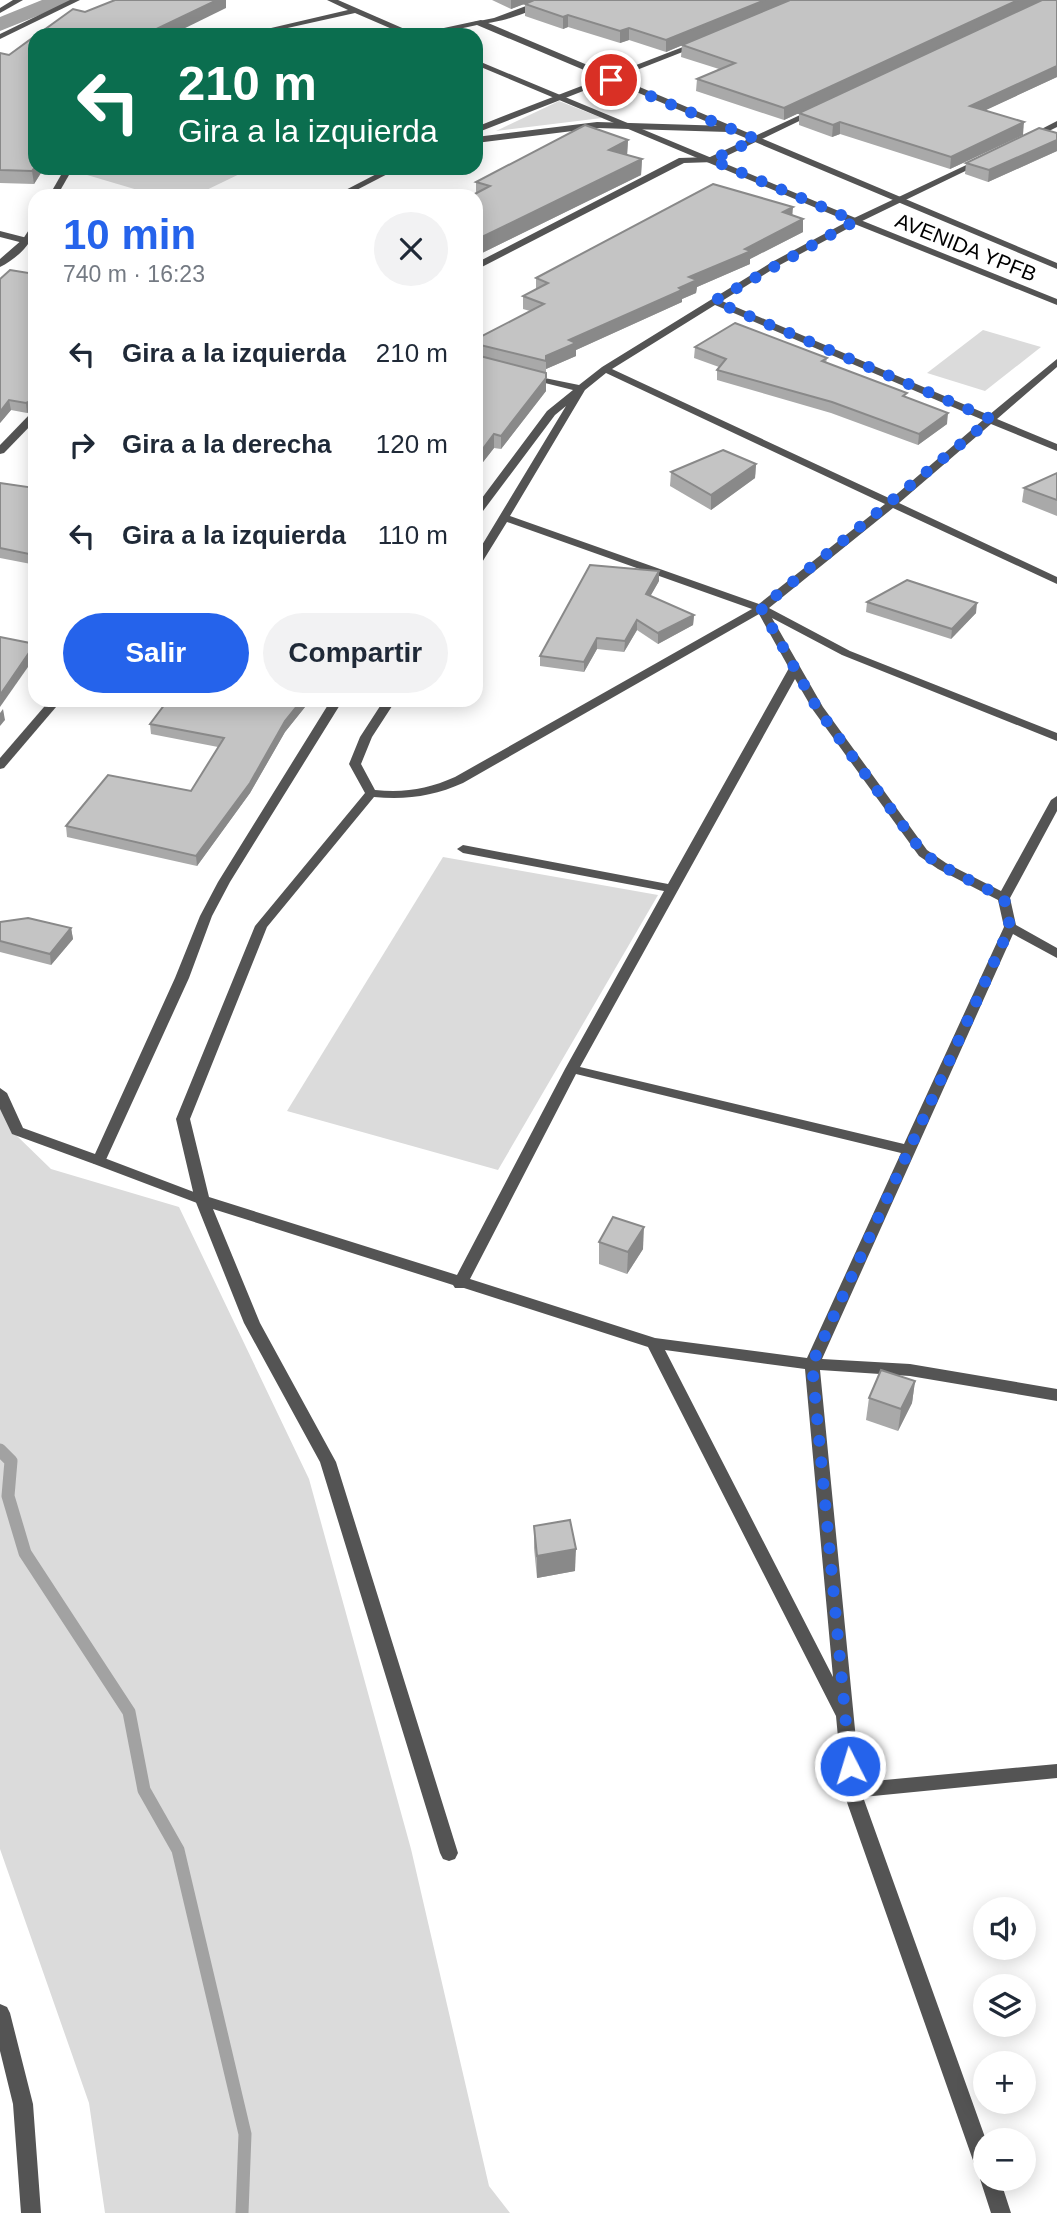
<!DOCTYPE html>
<html lang="es">
<meta charset="utf-8">
<style>
body{margin:0;font-family:Helvetica,sans-serif;background:#f2f2f3;color:#1f2937;height:100vh;display:flex;flex-direction:column;font-size:26px;white-space:nowrap}
*{box-sizing:border-box;margin:0}
p{font-size:23px;color:#747a83}
.icon{flex:none;width:38px;height:38px;fill:none;stroke:currentColor;stroke-width:2;stroke-linecap:round;stroke-linejoin:round}
.map{position:relative;flex:1;overflow:hidden}
.side{position:absolute;left:28px;top:189px;width:455px;height:518px;display:flex;flex-direction:column;background:#fff;border-radius:21px;box-shadow:0 4px 18px #0003}
.side>*{flex:none}
.hud{position:absolute;left:28px;top:28px;width:455px;height:147px;border-radius:21px;box-shadow:0 4px 18px #0003;background:#0b6e4f;color:#fff;overflow:hidden}
.fabs{position:absolute;left:973px;top:1897px;display:grid;gap:14px}
.fabs a{display:grid;place-items:center;width:63px;height:63px;border-radius:50%;background:#fff;box-shadow:0 4px 18px #0003;font-size:35px}
.pin{position:absolute;display:grid;place-items:center;width:60px;height:60px;color:#fff;margin:-30px;border:4px solid #fff;border-radius:50%;box-shadow:0 2px 7px #0007}
.me{position:absolute;width:77px;margin:-38px;rotate:355deg;stroke-linejoin:round;filter:drop-shadow(0 0 5px #0008)}
.turn{display:flex;align-items:center;gap:24px;height:147px;padding:0 35px;font-size:32px}
.turn .icon{width:91px;height:91px;stroke-width:2.5}
.turn b{display:block;font-size:49px;line-height:60px}
.round{display:grid;place-items:center;flex:none;width:74px;height:74px;border-radius:37px;background:#f2f2f3}
.overview{display:flex;align-items:center;justify-content:space-between;height:119px;padding:0 35px}
h1{font-size:42px;font-weight:800;line-height:52px;color:#2563eb}
.button{display:flex;gap:14px;margin-top:auto;padding:14px 35px}
.button a{flex:1;height:80px;border-radius:42px;background:#2563eb;color:#fff;font-size:28px;font-weight:800;line-height:80px;text-align:center}
.button a+a{background:#f2f2f3;color:#1f2937}
ul{padding:0;list-style:none}
li{display:flex;align-items:center;gap:21px;height:91px;padding:0 35px}
li div{flex:1}
li b{display:block;font-size:26px}
li em{font-style:normal}
.map>svg:first-child{display:block}
.green{fill:#dbdbdb}
.lines{fill:none;stroke-linecap:round;stroke-linejoin:round}
.stream{stroke:#a2a2a2;stroke-width:13}
.canal{fill:#a2a2a2;fill-rule:evenodd}
.service{fill:#545454;fill-rule:evenodd}
.minor{fill:#545454;fill-rule:evenodd}
.tertiary{fill:#545454;fill-rule:evenodd}
.wall{fill:#a9a9a9}
.shaded-wall{fill:#898989}
.building{fill:#c4c4c4;stroke:#898989;stroke-width:2}
.route{stroke:#2563eb;stroke-width:12;stroke-dasharray:0 21.6}
.labels{text-anchor:middle;dominant-baseline:central;stroke-width:5;stroke-linejoin:round;paint-order:stroke}
.far-street-label{font-size:21px;fill:#000;stroke:#fff}
</style>
<div class="map">
<svg width="1057" height="2213" viewBox="0 0 1057 2213">
<rect width="100%" height="100%" fill="#fff"/>
<!-- green -->
<g class="green">
<path d="M 559,101 L 602,118 L 496,131 Z"/>
<path d="M 80,168 L 252,168 L 194,196 L 158,196 L 77,172 Z"/>
<path d="M 983,330 L 1041,347 L 985,391 L 927,373 Z"/>
<path d="M 443,857 L 658,895 L 498,1170 L 287,1111 Z"/>
<path d="M 0,1102 L 16,1135 L 51,1169 L 179,1207 L 309,1479 L 411,1849 L 489,2186 L 510,2213 L 105,2213 L 89,2103 L 0,1849 Z"/>
</g>
<g class="lines">
<!-- stream -->
<path class="stream" d="M 0,1450 L 11,1461 L 8,1496 L 25,1553 L 129,1712 L 144,1790 L 178,1850 L 245,2134 L 242,2213"/>
<!-- canal -->
<path class="canal" d="M 42,0 L 71,0 L 67,4 L 0,31 L 0,17 Z"/>
<!-- service -->
<g class="service">
<path d="M 13,0 L 23,0 L 0,13 L 0,8 Z"/>
<path d="M 99,1156 L 207,1197 L 209,1200 L 202,1205 L 197,1203 L 94,1164 L 92,1161 L 94,1158 Z"/>
<path d="M 1057,1764 L 1057,1778 L 863,1797 L 986,2140 L 985,2179 L 1000,2179 L 1011,2213 L 991,2213 L 980,2179 L 982,2174 L 978,2173 L 975,2166 L 843,1791 L 846,1786 L 852,1783 Z"/>
</g>
<!-- minor -->
<g class="minor">
<path d="M 70,0 L 80,0 L 0,39 L 0,34 Z"/>
<path d="M 542,0 L 553,0 C 539,9 488,29 474,22 L 494,18 Z"/>
<path d="M 696,42 L 703,44 L 476,133 L 476,127 L 501,117 Z"/>
<path d="M 813,109 L 820,111 L 714,162 L 684,163 L 476,270 L 476,263 L 679,158 L 710,157 Z"/>
<path d="M 1057,121 L 1057,127 L 1031,140 L 1024,138 Z"/>
<path d="M 597,122 L 728,126 L 732,129 L 728,132 L 597,128 L 476,143 L 476,137 Z"/>
<path d="M 979,159 L 986,161 L 858,223 L 778,266 L 722,301 L 989,415 L 1057,359 L 1057,367 L 997,419 L 1057,444 L 1057,451 L 991,424 L 899,503 L 1057,577 L 1057,584 L 893,508 L 769,608 L 850,651 L 1057,733 L 1057,741 L 842,655 L 772,618 L 823,707 L 927,850 L 946,863 L 1001,891 L 1051,800 L 1057,796 L 1057,811 L 1010,898 L 1016,925 L 1057,948 L 1057,958 L 1013,934 L 822,1359 L 910,1364 L 1057,1389 L 1057,1401 L 910,1376 L 820,1370 L 861,1791 L 858,1796 L 852,1799 L 846,1796 L 843,1791 L 836,1716 L 648,1347 L 464,1288 L 455,1288 L 453,1285 L 213,1209 L 260,1323 L 336,1462 L 458,1853 L 455,1859 L 449,1861 L 443,1859 L 440,1853 L 320,1462 L 244,1323 L 195,1200 L 176,1119 L 255,926 L 365,793 L 349,764 L 360,737 L 384,700 L 396,700 L 372,737 L 361,764 L 375,790 C 405,793 428,789 455,777 L 752,609 L 507,522 L 481,564 L 476,567 L 476,555 L 566,406 L 555,415 L 480,515 L 476,516 L 476,506 L 547,411 L 573,390 L 525,378 L 525,374 L 579,385 L 602,367 L 772,262 L 852,219 ZM 715,305 L 983,420 L 891,499 L 612,369 ZM 606,373 L 885,504 L 759,604 L 510,516 L 585,390 ZM 759,614 L 789,668 L 668,884 L 463,845 L 457,849 L 463,853 L 664,891 L 565,1069 L 457,1275 L 209,1197 L 190,1119 L 267,927 L 374,797 C 407,800 434,796 463,783 ZM 795,679 L 813,710 L 919,856 L 938,869 L 998,900 L 1004,927 L 904,1144 L 580,1067 ZM 576,1074 L 901,1153 L 807,1358 L 655,1338 L 470,1279 ZM 665,1350 L 805,1369 L 833,1677 Z"/>
<path d="M 388,168 L 399,168 L 345,196 L 334,196 Z"/>
<path d="M 0,231 L 35,240 L 35,246 L 0,237 Z"/>
<path d="M 35,412 L 35,421 L 4,453 L 0,454 L 0,445 L 31,413 Z"/>
<path d="M 50,700 L 62,700 L 4,768 L 0,769 L 0,758 Z"/>
<path d="M 331,700 L 343,700 L 230,882 L 212,916 L 189,978 L 104,1164 L 94,1164 L 12,1134 L 0,1109 L 0,1088 L 7,1093 L 23,1128 L 95,1154 L 175,978 L 200,916 L 218,882 Z"/>
<path d="M 0,2004 L 7,2007 L 10,2013 L 33,2104 L 41,2213 L 21,2213 L 13,2104 L 0,2051 Z"/>
</g>
<!-- tertiary -->
<g class="tertiary">
<path d="M 327,0 L 338,0 L 416,34 L 481,20 L 1057,263 L 1057,269 L 477,25 L 431,35 L 406,35 L 355,13 L 256,35 L 241,35 L 348,10 Z"/>
<path d="M 476,60 L 858,219 L 1057,299 L 1057,305 L 852,223 L 476,65 Z"/>
<path d="M 65,168 L 73,168 L 57,196 L 49,196 Z"/>
<path d="M 35,224 C 35,243 16,259 0,267 L 0,259 L 23,239 L 32,225 Z"/>
</g>
</g>
<!-- wall -->
<g class="wall">
<path d="M 492,0 L 1042,0 L 784,120 L 696,91 L 697,79 L 719,69 L 681,57 L 682,45 L 666,52 L 629,40 L 620,43 L 568,27 L 563,29 L 525,16 L 525,4 L 531,1 L 511,9 Z"/>
<path d="M 1057,0 L 1057,77 L 985,110 L 1023,135 L 950,169 L 840,134 L 832,137 L 799,125 L 799,113 Z"/>
<path d="M 0,53 L 35,168 L 44,168 L 34,184 L 0,183 Z"/>
<path d="M 1057,133 L 1057,151 L 988,182 L 965,174 L 966,163 Z"/>
<path d="M 628,140 L 627,155 L 642,159 L 641,175 L 482,253 L 476,250 L 476,182 Z"/>
<path d="M 793,216 L 803,219 L 803,232 L 750,259 L 750,264 L 697,287 L 696,293 L 682,299 L 682,302 L 576,350 L 576,356 L 546,369 L 546,391 L 501,449 L 494,448 L 476,471 L 476,339 L 530,311 L 523,309 L 523,296 L 536,289 L 536,278 Z"/>
<path d="M 35,274 L 35,410 L 34,409 L 27,413 L 11,410 L 0,423 Z"/>
<path d="M 695,347 L 827,358 L 826,363 L 906,397 L 947,424 L 918,445 L 831,413 L 717,380 L 717,370 L 719,367 L 694,358 Z"/>
<path d="M 756,464 L 755,478 L 711,510 L 670,486 L 671,472 Z"/>
<path d="M 1057,473 L 1057,516 L 1022,502 L 1024,488 Z"/>
<path d="M 0,483 L 35,488 L 35,559 L 31,564 L 0,558 Z"/>
<path d="M 659,581 L 650,596 L 694,615 L 693,625 L 658,644 L 637,630 L 624,652 L 597,649 L 584,672 L 540,666 L 540,656 Z"/>
<path d="M 867,602 L 976,613 L 951,639 L 866,612 Z"/>
<path d="M 168,700 L 305,700 L 305,707 L 285,732 L 250,793 L 197,866 L 67,837 L 66,826 L 191,791 L 218,747 L 151,734 L 150,724 Z"/>
<path d="M 0,922 L 71,928 L 73,939 L 51,965 L 0,952 Z"/>
<path d="M 599,1242 L 643,1249 L 627,1274 L 599,1264 Z"/>
<path d="M 915,1381 L 912,1403 L 898,1431 L 866,1420 L 869,1398 Z"/>
<path d="M 534,1526 L 575,1571 L 537,1578 L 534,1548 Z"/>
</g>
<!-- shaded-wall -->
<g class="shaded-wall">
<path d="M 217,0 L 226,0 L 226,8 L 171,35 L 144,35 Z"/>
<path d="M 511,0 L 535,0 L 511,9 Z"/>
<path d="M 765,0 L 793,0 L 666,52 L 666,40 Z"/>
<path d="M 1018,0 L 1042,0 L 784,120 L 784,108 Z"/>
<path d="M 568,15 L 568,27 L 563,29 L 563,17 Z"/>
<path d="M 629,28 L 629,40 L 620,43 L 620,31 Z"/>
<path d="M 1057,66 L 1057,77 L 969,118 L 970,106 Z"/>
<path d="M 840,122 L 840,134 L 832,137 L 833,125 Z"/>
<path d="M 1024,122 L 1023,135 L 950,169 L 951,157 Z"/>
<path d="M 628,140 L 627,156 L 609,150 Z"/>
<path d="M 1057,140 L 1057,151 L 988,182 L 989,170 Z"/>
<path d="M 642,159 L 641,175 L 482,253 L 482,237 Z"/>
<path d="M 35,167 L 35,168 L 44,168 L 34,184 L 32,171 Z"/>
<path d="M 793,207 L 792,220 L 783,212 Z"/>
<path d="M 803,219 L 803,232 L 750,259 L 750,264 L 697,287 L 696,293 L 682,299 L 682,302 L 576,350 L 576,356 L 546,369 L 546,356 L 569,340 L 679,288 L 689,277 Z"/>
<path d="M 546,378 L 546,391 L 501,449 L 501,436 Z"/>
<path d="M 9,400 L 11,410 L 0,423 L 0,412 Z"/>
<path d="M 33,400 L 34,409 L 27,413 L 26,403 Z"/>
<path d="M 948,413 L 947,424 L 918,445 L 919,434 Z"/>
<path d="M 494,434 L 494,448 L 476,471 L 476,458 Z"/>
<path d="M 756,464 L 755,478 L 711,510 L 711,495 Z"/>
<path d="M 35,548 L 35,559 L 31,564 L 29,554 Z"/>
<path d="M 659,571 L 659,581 L 646,604 L 646,594 Z"/>
<path d="M 977,603 L 976,613 L 951,639 L 952,629 Z"/>
<path d="M 694,615 L 693,625 L 658,644 L 658,633 Z"/>
<path d="M 637,620 L 637,630 L 624,652 L 625,641 Z"/>
<path d="M 597,638 L 597,649 L 584,672 L 584,662 Z"/>
<path d="M 35,645 L 35,657 L 0,707 L 0,695 Z"/>
<path d="M 302,700 L 305,700 L 305,707 L 285,732 L 250,793 L 197,866 L 196,856 L 285,721 Z"/>
<path d="M 3,709 L 5,720 L 0,726 L 0,713 Z"/>
<path d="M 71,928 L 73,939 L 51,965 L 50,954 Z"/>
<path d="M 644,1227 L 643,1249 L 627,1274 L 628,1252 Z"/>
<path d="M 915,1381 L 912,1403 L 898,1431 L 901,1409 Z"/>
<path d="M 576,1549 L 575,1571 L 537,1578 L 537,1556 Z"/>
</g>
<!-- building -->
<g class="building">
<path d="M 115,0 L 217,0 L 144,35 L 37,35 L 73,9 L 85,12 Z"/>
<path d="M 534,0 L 765,0 L 666,40 L 629,28 L 620,31 L 568,15 L 563,17 L 525,4 Z"/>
<path d="M 790,0 L 1018,0 L 784,108 L 697,79 L 735,63 L 682,45 Z"/>
<path d="M 1042,0 L 1057,0 L 1057,66 L 970,106 L 1024,122 L 951,157 L 840,122 L 833,125 L 799,113 Z"/>
<path d="M 35,36 L 35,167 L 32,171 L 0,170 L 0,53 L 9,55 Z"/>
<path d="M 585,125 L 628,140 L 609,150 L 642,159 L 482,237 L 476,235 L 476,196 L 471,196 L 490,186 L 476,182 Z"/>
<path d="M 1039,128 L 1057,133 L 1057,140 L 989,170 L 966,163 Z"/>
<path d="M 713,184 L 793,207 L 783,212 L 803,219 L 745,249 L 751,251 L 689,277 L 697,280 L 679,288 L 682,290 L 569,340 L 576,343 L 546,356 L 546,361 L 476,344 L 476,339 L 544,304 L 523,296 L 548,283 L 536,278 Z"/>
<path d="M 10,270 L 35,274 L 35,403 L 33,400 L 26,403 L 9,400 L 0,412 L 0,279 Z"/>
<path d="M 735,323 L 827,358 L 822,361 L 907,393 L 903,396 L 948,413 L 919,434 L 832,402 L 717,370 L 726,359 L 695,347 Z"/>
<path d="M 476,355 L 546,373 L 546,378 L 501,436 L 494,434 L 476,458 Z"/>
<path d="M 723,450 L 756,464 L 711,495 L 671,472 Z"/>
<path d="M 1057,473 L 1057,500 L 1024,488 Z"/>
<path d="M 0,483 L 35,488 L 35,548 L 29,554 L 0,548 Z"/>
<path d="M 590,565 L 659,571 L 646,594 L 694,615 L 658,633 L 637,620 L 625,641 L 597,638 L 584,662 L 540,656 Z"/>
<path d="M 907,580 L 977,603 L 952,629 L 867,602 Z"/>
<path d="M 0,637 L 35,644 L 0,695 Z"/>
<path d="M 168,700 L 302,700 L 285,721 L 250,783 L 196,856 L 66,826 L 108,775 L 191,791 L 224,738 L 150,724 Z"/>
<path d="M 28,918 L 71,928 L 50,954 L 0,941 L 0,922 Z"/>
<path d="M 613,1217 L 644,1227 L 628,1252 L 599,1242 Z"/>
<path d="M 881,1370 L 915,1381 L 901,1409 L 869,1398 Z"/>
<path d="M 570,1520 L 576,1549 L 537,1556 L 534,1526 Z"/>
</g>
<g class="lines">
<!-- route -->
<path class="route" d="M 611,80 L 756,139 L 712,160 L 855,221 L 714,301 L 991,419 L 761,608 L 817,708 L 923,853 L 942,866 L 1004,898 L 1010,927 L 812,1364 L 850,1766"/>
</g>
<g class="labels">
<!-- far-street labels -->
<g class="far-street-label">
<text transform="translate(966 247) rotate(22)">AVENIDA YPFB</text>
</g>
</g>
</svg>
<div class="fabs">
<a><svg class="icon" aria-label="sound" viewBox="0 0 24 24"><path d="M4 9h4l5-4v14l-5-4H4zM17 9q2 3 0 6"/></svg></a>
<a><svg class="icon" aria-label="layers" viewBox="0 0 24 24"><path d="M12 4l9 5-9 5-9-5zM3 14l9 5 9-5"/></svg></a>
<a>+</a>
<a>−</a>
</div>
<div class="pin" style="left:611px;top:80px;background:#d93025"><svg class="icon" aria-label="arrive" viewBox="0 0 24 24"><path d="M6 21V4h12l-3 4 3 4H6"/></svg></div>
<svg class="me" style="left:850px;top:1766px" viewBox="-20 -20 40 40"><circle r="17" fill="#2563eb" stroke="#fff" stroke-width="3"/><path d="M0-11L8 9 0 5-8 9z" fill="#fff"/></svg>
<div class="hud">
<div class="turn"><svg class="icon" aria-label="left" viewBox="0 0 24 24"><path d="M17 20v-9H6M10 6l-5 5 5 5"/></svg><div><b>210 m</b>Gira a la izquierda</div></div>
</div>
<section class="side">
<div class="overview"><div><h1>10 min</h1><p>740 m · 16:23</p></div><a class="round"><svg class="icon" aria-label="close" viewBox="0 0 24 24"><path d="M6 6l12 12M18 6L6 18"/></svg></a></div>
<ul>
<li><svg class="icon" aria-label="left" viewBox="0 0 24 24"><path d="M17 20v-9H6M10 6l-5 5 5 5"/></svg><div><b>Gira a la izquierda</b></div><em>210 m</em></li>
<li><svg class="icon" aria-label="right" viewBox="0 0 24 24"><path d="M7 20v-9h11M14 6l5 5-5 5"/></svg><div><b>Gira a la derecha</b></div><em>120 m</em></li>
<li><svg class="icon" aria-label="left" viewBox="0 0 24 24"><path d="M17 20v-9H6M10 6l-5 5 5 5"/></svg><div><b>Gira a la izquierda</b></div><em>110 m</em></li>
</ul>
<div class="button"><a>Salir</a><a>Compartir</a></div>
</section>
</div>
